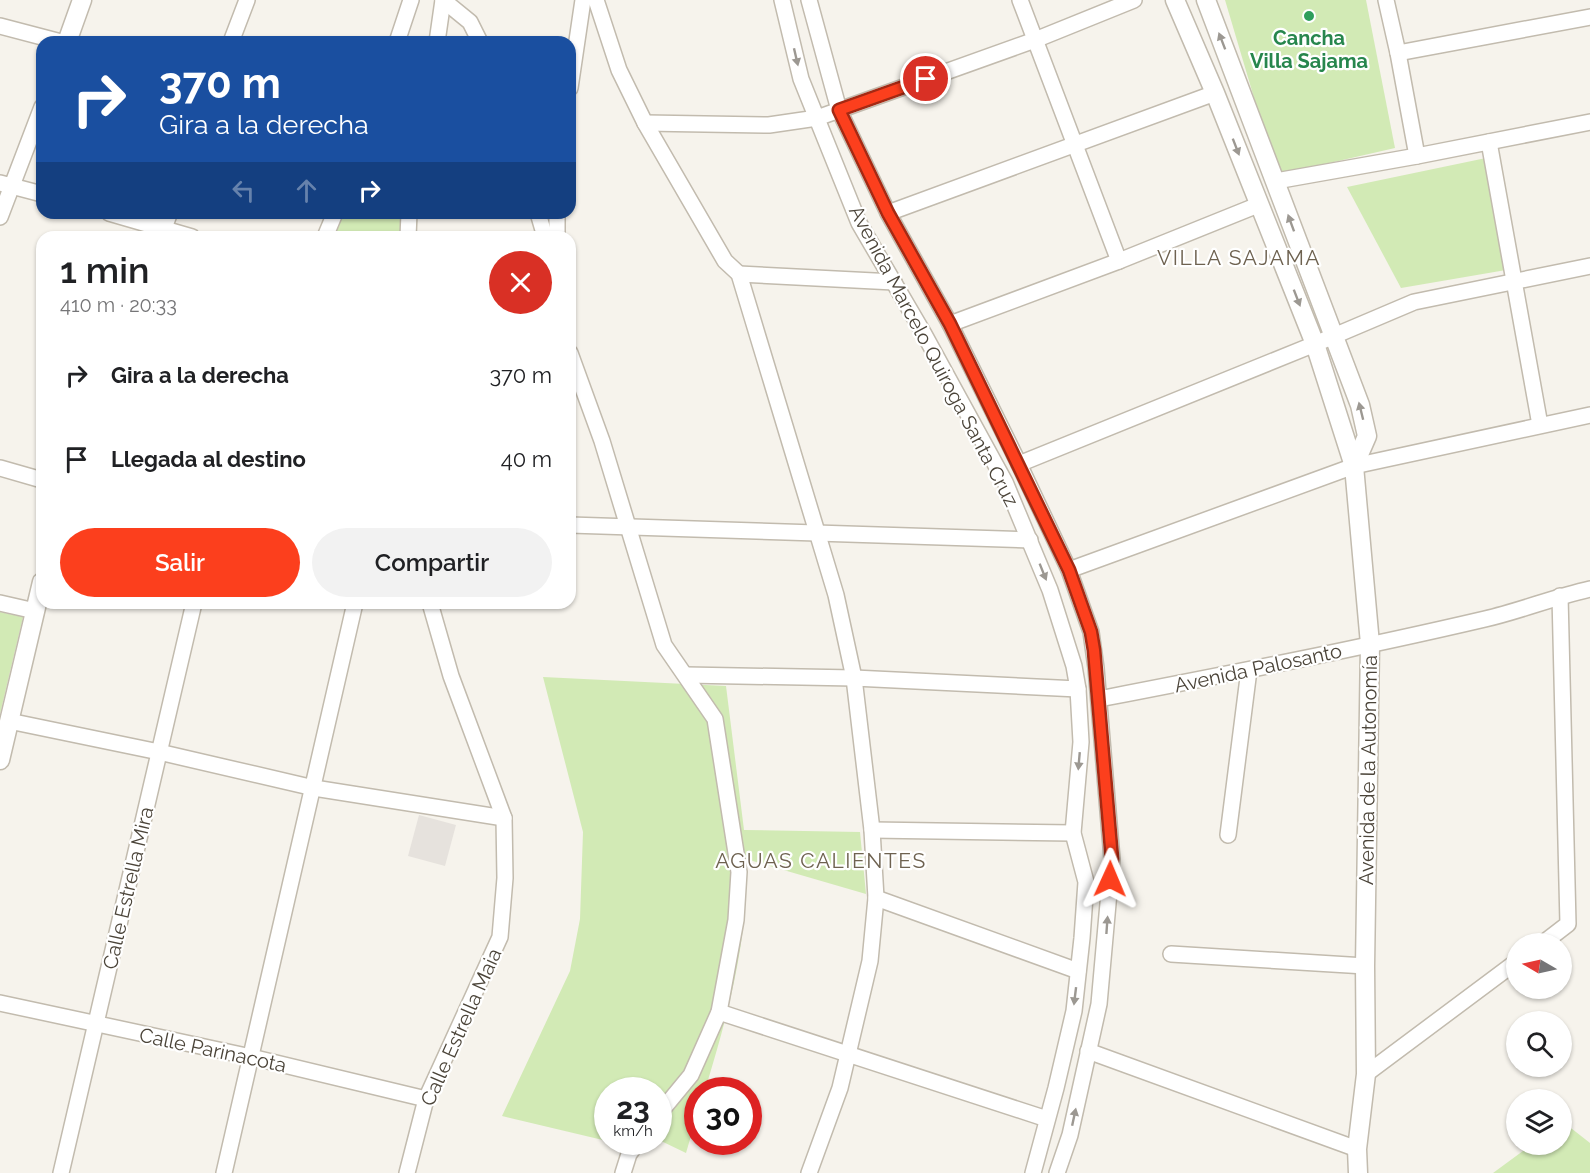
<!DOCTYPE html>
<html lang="es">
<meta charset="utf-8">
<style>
body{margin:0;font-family:Raleway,sans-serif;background:#f2f2f2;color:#202124;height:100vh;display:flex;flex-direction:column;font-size:22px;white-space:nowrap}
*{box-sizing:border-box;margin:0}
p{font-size:20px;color:#757577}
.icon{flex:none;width:33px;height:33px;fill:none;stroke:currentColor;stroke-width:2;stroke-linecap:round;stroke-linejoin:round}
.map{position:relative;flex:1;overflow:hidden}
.side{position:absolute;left:36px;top:231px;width:540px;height:378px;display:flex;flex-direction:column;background:#fff;border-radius:18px;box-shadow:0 2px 4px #0004}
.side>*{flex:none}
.top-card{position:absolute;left:36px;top:36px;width:540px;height:183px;border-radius:18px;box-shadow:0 2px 4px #0004;background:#1a4fa0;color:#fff;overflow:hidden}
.needle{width:39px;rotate:279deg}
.buttons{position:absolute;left:1506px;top:933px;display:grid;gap:12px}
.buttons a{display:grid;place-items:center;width:66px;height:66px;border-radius:50%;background:#fff;box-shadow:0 2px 4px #0004;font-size:30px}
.speed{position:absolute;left:594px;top:1077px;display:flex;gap:12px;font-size:30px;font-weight:700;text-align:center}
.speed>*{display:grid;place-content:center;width:78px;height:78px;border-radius:50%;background:#fff;box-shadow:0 2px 4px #0004;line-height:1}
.speed small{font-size:15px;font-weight:400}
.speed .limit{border:9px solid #d22;background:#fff;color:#111}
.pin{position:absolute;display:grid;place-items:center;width:51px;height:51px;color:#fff;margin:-26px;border:3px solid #fff;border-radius:50%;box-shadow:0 2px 6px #0007}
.me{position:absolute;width:66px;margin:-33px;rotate:1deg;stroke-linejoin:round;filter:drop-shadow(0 0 4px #0008)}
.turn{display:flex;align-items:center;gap:21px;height:126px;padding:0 24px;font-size:27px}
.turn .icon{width:78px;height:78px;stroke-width:2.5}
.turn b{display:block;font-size:42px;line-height:51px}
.lanes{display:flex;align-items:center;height:57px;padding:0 24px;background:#0003;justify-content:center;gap:30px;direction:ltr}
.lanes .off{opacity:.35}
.round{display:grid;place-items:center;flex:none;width:63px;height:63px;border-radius:32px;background:#f2f2f2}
.head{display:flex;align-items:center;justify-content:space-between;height:102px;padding:0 24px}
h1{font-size:36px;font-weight:600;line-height:45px}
.action{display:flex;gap:12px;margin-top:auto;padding:12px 24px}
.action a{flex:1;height:69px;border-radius:36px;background:#fc3f1d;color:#fff;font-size:24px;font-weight:600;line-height:69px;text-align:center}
.action a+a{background:#f2f2f2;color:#202124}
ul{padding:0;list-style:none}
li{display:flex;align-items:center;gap:18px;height:84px;padding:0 24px}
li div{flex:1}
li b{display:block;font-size:22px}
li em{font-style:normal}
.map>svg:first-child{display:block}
.industrial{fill:#e6e2dd}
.green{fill:#d2eab5}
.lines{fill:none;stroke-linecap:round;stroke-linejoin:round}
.minor-casing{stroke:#c2bbae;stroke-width:18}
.tertiary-casing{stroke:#c2bbae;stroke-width:21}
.minor{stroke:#fff;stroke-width:15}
.tertiary{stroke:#fff;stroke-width:18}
.oneway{fill:#9c9892}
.route-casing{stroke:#a42913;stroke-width:15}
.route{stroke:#fc3f1d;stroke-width:10}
.leisure-dot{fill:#2e9e5b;stroke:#fff;stroke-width:2}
.labels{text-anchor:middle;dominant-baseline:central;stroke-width:4.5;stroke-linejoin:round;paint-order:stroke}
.leisure-label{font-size:20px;font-weight:bold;fill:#27864d;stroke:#fff}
.street-label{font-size:20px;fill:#4b4439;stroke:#fff}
.neighbourhood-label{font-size:21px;letter-spacing:1.5px;fill:#6e6250;stroke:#fff}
</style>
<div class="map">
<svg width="1590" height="1173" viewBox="0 0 1590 1173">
<rect width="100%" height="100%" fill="#f6f3ec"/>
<!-- industrial -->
<path class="industrial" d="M 419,815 L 456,825 L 445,866 L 408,856 Z"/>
<!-- green -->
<g class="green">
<path d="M 1225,0 L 1366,0 L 1395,148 L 1277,175 Z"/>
<path d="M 1486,158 L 1506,270 L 1401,288 L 1347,187 Z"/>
<path d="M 341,213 L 401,213 L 400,237 L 332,237 Z"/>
<path d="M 0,612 L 23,617 L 0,714 Z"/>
<path d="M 543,677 L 726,686 L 744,830 L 860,832 L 866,894 L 746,859 C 749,940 728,1014 705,1090 L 698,1090 L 697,1115 L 686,1153 L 659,1140 L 658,1090 L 608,1090 L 607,1141 L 502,1116 L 570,971 L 580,919 L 583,832 Z"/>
<path d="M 1562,1121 L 1590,1143 L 1590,1173 L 1493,1173 L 1531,1145 L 1562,1144 Z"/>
</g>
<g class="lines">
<defs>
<g id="minor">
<path d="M 443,0 L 470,22 L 480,42"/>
<path d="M 596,0 L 619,70 L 645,123 L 725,261 L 739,274 L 836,595 L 854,678 L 872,830 L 876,898 L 870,961 L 840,1088 L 809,1173"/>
<path d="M 782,0 L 801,79 L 859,223 L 924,334 L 1005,482 L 1050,590 L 1074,666 L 1078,689 L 1081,742 L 1073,833 L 1086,882 L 1082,938 L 1074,1011 L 1056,1088 L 1033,1173"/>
<path d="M 809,0 L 839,110 L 888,213 L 950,324 L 1019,464 L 1069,570 L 1091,632 L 1096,668 L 1112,859 L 1099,1004 L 1070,1135 L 1057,1173"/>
<path d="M 1020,0 L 1119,261"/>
<path d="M 1386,0 L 1398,53 L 1417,156"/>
<path d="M 0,26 L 61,42"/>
<path d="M 231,42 L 247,0"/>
<path d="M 397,42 L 411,0"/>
<path d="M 437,42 L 443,0"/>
<path d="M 1398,53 L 1590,17"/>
<path d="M 570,88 L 583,0"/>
<path d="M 645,123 L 769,125 L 817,118 L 1035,40 L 1134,0"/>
<path d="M 1489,142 L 1540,425"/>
<path d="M 1276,181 L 1417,156 L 1590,122"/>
<path d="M 0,183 L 42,194"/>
<path d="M 109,213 L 192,237"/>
<path d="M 538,213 L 545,237"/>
<path d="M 557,213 L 557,237"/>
<path d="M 888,213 L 1215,93"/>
<path d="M 0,217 L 42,107"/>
<path d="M 325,237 L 335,213"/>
<path d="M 408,237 L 409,213"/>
<path d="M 739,274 L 894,282"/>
<path d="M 950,324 L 1119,261 L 1258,205"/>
<path d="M 570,353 L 602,441 L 664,645 L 715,719 L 739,872 L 736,920 L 719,1012 L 691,1075 L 658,1115"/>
<path d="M 1019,464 L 1315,344 L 1414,302 L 1590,266"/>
<path d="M 0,468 L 42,480"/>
<path d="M 570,525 L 1030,540"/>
<path d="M 1069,570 L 1354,466 L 1590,415"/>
<path d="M 0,603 L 35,611"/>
<path d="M 686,675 L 854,678 L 1078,689"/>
<path d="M 1099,699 C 1228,674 1357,649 1485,619 C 1520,611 1554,597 1590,589"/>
<path d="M 9,721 L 159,752 L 314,788 L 504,818"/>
<path d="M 872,830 L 1073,833"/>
<path d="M 1228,835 L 1249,670"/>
<path d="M 876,898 L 1078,971"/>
<path d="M 1542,944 L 1568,924 L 1560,596"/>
<path d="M 1171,954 L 1365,966"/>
<path d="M 0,1003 L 251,1057 L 426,1099"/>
<path d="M 719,1012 L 1047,1119"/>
<path d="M 1088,1051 L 1357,1149"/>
<path d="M 1366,1074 L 1516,962"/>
<path d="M 61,1173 L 194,603"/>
<path d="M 224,1173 L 355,603"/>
<path d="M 407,1173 L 426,1099 L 500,937 L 505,878 L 504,818 L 451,676 L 430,603"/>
<path d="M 623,1173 L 629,1154 L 638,1142"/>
</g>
<g id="tertiary">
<path d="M 1175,0 L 1215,93 L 1315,344 L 1354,466 L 1370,644 L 1365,966 L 1366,1074 L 1357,1149 L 1358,1173"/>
<path d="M 1206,0 L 1360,405 L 1367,436 L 1354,466"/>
<path d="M 67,42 L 82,0"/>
<path d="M 159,237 L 168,213"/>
<path d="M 0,760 L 42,582"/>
</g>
</defs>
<!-- minor casing -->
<use href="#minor" class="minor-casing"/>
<!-- tertiary casing -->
<use href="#tertiary" class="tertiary-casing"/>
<!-- minor -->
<use href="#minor" class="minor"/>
<!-- tertiary -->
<use href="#tertiary" class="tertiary"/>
</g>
<!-- one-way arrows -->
<defs><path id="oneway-solid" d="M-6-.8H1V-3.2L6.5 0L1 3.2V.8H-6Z" transform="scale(1.5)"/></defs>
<g class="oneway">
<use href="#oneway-solid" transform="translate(1222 41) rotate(-111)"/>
<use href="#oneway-solid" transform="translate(796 57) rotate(77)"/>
<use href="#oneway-solid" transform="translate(1236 147) rotate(69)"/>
<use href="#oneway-solid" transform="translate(1291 223) rotate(-110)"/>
<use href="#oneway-solid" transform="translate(1297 298) rotate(69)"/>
<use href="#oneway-solid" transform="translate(1361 411) rotate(-104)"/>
<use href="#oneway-solid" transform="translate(1043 572) rotate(68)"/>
<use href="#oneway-solid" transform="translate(1079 761) rotate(95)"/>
<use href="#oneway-solid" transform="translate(1107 925) rotate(-86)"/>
<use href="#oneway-solid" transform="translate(1075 996) rotate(97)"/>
<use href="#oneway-solid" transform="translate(1074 1117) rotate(-78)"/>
</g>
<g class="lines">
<defs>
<path id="route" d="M 926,79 L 839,110 L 888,213 L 950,324 L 1069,570 L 1091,632 L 1094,650 L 1112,859 L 1110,879"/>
</defs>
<!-- route casing -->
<use href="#route" class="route-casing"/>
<!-- route -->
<use href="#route" class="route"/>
</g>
<!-- markers -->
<circle class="leisure-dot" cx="1309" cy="16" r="6"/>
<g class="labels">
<!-- leisure labels -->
<g class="leisure-label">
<text x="1309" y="38">Cancha<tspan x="1309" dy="23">Villa Sajama</tspan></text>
</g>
<!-- street labels -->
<g class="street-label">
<text transform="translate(934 356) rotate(62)">Avenida Marcelo Quiroga Santa Cruz</text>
<text transform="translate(1258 668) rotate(-12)">Avenida Palosanto</text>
<text transform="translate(1368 770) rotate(-89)">Avenida de la Autonomía</text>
<text transform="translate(128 888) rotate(-77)">Calle Estrella Mira</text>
<text transform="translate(461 1027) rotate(-66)">Calle Estrella Maia</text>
<text transform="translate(213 1050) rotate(12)">Calle Parinacota</text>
</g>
<!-- neighbourhood labels -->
<g class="neighbourhood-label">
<text x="1239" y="257">VILLA SAJAMA</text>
<text x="821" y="860">AGUAS CALIENTES</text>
</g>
</g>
</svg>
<div class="buttons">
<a><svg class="needle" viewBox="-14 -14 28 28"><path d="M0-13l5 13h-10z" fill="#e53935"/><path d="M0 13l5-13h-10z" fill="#757577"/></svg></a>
<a><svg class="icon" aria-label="search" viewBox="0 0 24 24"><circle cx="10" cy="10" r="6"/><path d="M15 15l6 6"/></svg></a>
<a><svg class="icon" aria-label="layers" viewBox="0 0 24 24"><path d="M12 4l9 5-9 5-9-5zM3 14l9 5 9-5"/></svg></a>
</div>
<div class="speed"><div>23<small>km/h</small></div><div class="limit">30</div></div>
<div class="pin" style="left:926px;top:79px;background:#d93025"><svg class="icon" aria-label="arrive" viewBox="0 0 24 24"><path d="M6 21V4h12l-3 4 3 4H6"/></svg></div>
<svg class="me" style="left:1110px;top:879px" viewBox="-20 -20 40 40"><path d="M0-17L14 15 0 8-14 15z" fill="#fc3f1d" stroke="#fff" stroke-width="4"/></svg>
<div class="top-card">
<div class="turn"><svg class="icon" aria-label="right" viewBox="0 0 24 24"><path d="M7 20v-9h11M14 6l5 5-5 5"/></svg><div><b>370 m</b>Gira a la derecha</div></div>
<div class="lanes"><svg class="icon off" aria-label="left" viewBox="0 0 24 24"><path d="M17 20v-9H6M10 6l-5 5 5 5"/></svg><svg class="icon off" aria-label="ahead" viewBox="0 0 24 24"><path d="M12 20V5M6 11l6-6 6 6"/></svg><svg class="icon" aria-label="right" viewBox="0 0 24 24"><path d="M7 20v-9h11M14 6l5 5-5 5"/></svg></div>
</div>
<section class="side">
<div class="head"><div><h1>1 min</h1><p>410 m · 20:33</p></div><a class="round" style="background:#d93025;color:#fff"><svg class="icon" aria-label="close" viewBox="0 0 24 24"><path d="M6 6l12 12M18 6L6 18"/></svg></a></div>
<ul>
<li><svg class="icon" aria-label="right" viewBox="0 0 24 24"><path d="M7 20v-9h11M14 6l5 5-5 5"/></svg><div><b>Gira a la derecha</b></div><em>370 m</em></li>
<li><svg class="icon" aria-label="arrive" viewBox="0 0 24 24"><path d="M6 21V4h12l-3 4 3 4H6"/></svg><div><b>Llegada al destino</b></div><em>40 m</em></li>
</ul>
<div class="action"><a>Salir</a><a>Compartir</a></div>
</section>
</div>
